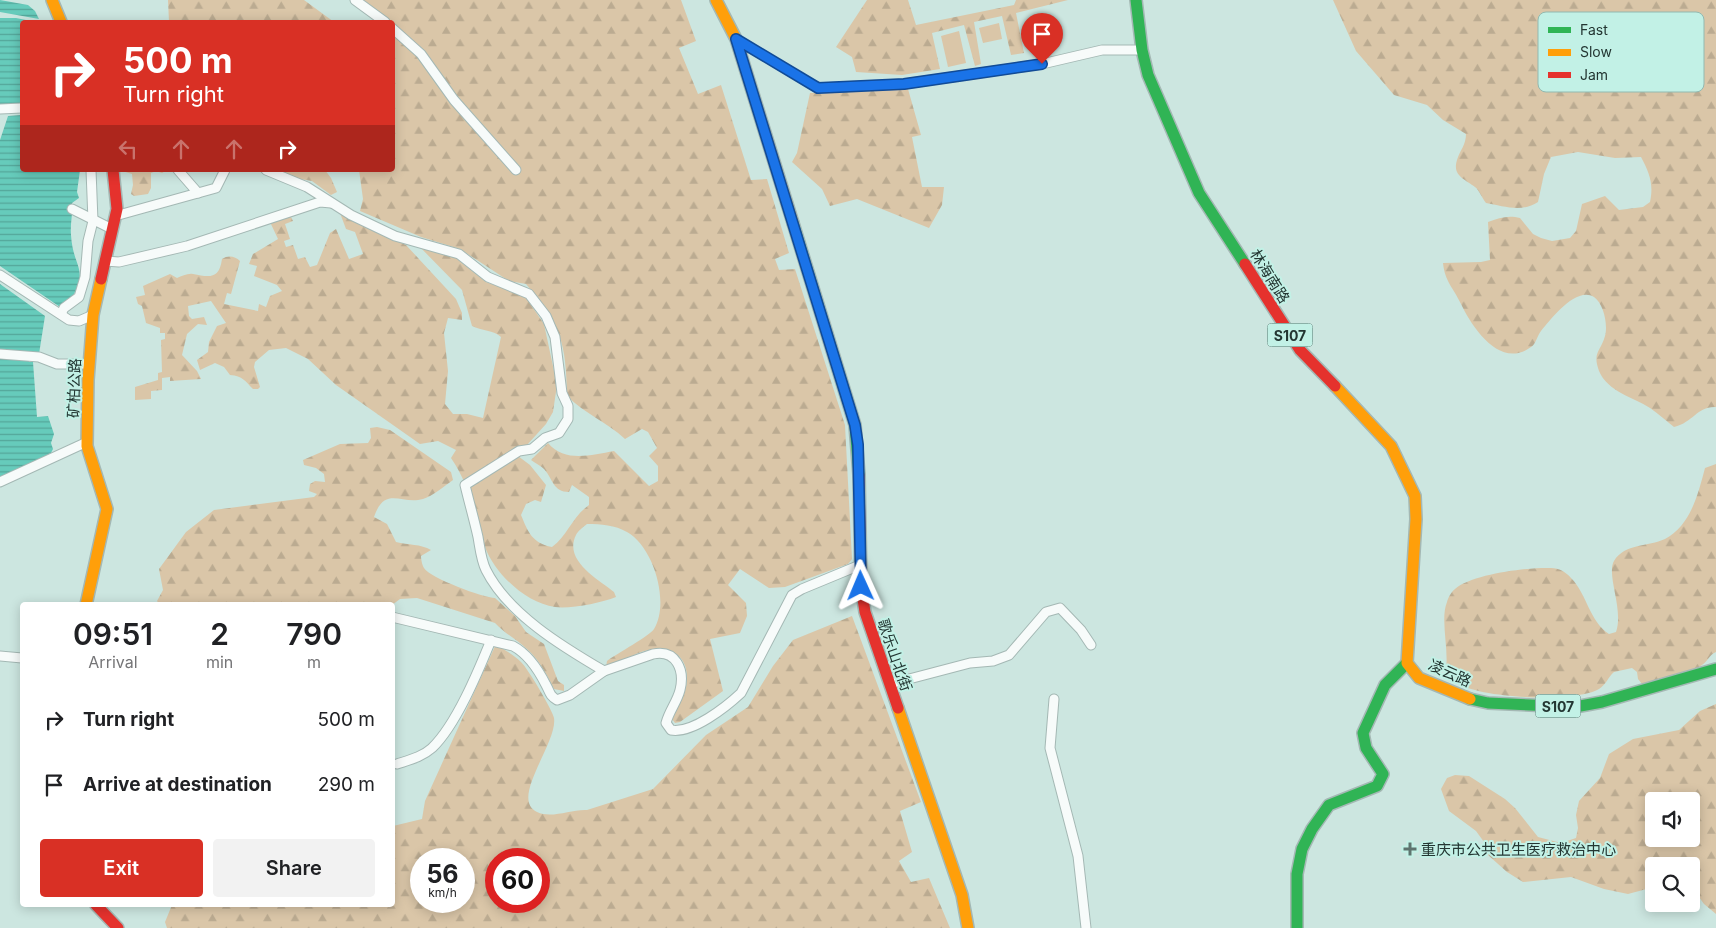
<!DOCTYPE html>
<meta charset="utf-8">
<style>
body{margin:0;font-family:Inter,"Noto Sans SC",sans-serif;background:#f2f2f2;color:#202124;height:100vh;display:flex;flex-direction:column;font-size:19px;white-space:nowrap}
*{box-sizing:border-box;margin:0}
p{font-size:16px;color:#757577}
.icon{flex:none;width:28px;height:28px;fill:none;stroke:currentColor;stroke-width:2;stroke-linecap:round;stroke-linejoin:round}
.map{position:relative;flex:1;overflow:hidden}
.panel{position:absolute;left:20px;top:602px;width:375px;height:305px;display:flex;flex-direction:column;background:#fff;border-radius:5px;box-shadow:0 2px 12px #0003}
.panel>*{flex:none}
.guide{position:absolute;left:20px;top:20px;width:375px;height:152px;border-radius:5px;box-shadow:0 2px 12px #0003;background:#d93025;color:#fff;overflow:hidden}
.tools{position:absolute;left:1645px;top:792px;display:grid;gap:10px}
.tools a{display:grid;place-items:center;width:55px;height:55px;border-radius:5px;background:#fff;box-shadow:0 2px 12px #0003;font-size:25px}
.speed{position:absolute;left:410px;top:848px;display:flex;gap:10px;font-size:25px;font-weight:700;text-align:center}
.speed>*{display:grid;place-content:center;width:65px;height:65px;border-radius:50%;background:#fff;box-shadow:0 2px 12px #0003;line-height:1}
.speed small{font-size:12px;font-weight:400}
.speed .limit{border:8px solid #d22;background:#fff;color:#111}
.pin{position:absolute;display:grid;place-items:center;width:42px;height:42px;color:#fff;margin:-51px -21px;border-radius:50% 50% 50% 0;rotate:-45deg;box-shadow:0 0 5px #0007}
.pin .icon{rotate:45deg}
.me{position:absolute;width:55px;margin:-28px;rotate:359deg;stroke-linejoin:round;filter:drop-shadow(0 0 4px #0008)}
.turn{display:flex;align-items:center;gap:18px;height:105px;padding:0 20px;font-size:22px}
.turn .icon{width:65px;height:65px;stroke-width:2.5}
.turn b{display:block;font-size:35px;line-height:42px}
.lanes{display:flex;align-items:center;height:48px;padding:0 20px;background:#0003;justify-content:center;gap:25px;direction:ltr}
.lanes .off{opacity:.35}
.eta{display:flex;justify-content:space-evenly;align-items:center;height:85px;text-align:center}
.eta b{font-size:30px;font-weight:600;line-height:35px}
.cta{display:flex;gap:10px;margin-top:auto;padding:10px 20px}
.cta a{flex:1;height:58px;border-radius:5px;background:#d93025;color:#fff;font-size:20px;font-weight:600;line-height:58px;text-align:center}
.cta a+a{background:#f2f2f2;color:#202124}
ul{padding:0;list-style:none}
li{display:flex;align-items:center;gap:15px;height:65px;padding:0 20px}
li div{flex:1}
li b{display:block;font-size:19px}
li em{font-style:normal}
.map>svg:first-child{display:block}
.forest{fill:url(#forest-firs);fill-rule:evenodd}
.park{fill:#dac6a8}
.water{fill:url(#water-rules)}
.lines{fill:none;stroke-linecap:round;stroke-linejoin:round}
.street-casing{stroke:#a4b8b4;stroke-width:11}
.fast-casing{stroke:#a4b8b4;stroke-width:14}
.slow-casing{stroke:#a4b8b4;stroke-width:14}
.jam-casing{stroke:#a4b8b4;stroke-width:14}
.street{stroke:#f7fbfa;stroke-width:9}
.fast{stroke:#30b455;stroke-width:11}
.slow{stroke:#ff9f0a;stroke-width:11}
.jam{stroke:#e5322d;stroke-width:11}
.route-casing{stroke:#114b97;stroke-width:12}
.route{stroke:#1a73e8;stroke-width:9}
.poi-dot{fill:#5e746f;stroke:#c2f1e6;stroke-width:2}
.labels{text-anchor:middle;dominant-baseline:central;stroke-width:4;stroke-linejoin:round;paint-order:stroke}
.shield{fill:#c2f1e6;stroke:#536e68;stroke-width:1}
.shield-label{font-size:14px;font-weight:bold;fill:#233632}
.street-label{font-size:15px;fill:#233632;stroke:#c2f1e6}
.poi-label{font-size:15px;fill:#233632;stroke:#c2f1e6;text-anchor:start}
.key{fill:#c2f1e6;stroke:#92b9b0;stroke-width:1}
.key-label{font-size:14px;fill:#233632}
</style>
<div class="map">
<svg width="1716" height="928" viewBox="0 0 1716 928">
<defs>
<pattern id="forest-firs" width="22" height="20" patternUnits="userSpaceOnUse" patternTransform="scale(1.25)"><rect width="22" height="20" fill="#dac6a8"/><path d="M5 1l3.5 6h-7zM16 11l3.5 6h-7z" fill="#bbab91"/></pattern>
<pattern id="water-rules" width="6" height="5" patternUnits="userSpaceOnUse" patternTransform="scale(1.25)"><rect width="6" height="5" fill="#66cbbb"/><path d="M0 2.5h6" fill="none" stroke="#54a699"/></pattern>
</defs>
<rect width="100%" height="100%" fill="#cce6e0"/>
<!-- forest -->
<g class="forest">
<path d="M 168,0 L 304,0 L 334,22 L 169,22 Z"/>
<path d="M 362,0 L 681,0 L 696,41 L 679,48 L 698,94 L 721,85 L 751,180 L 767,179 L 789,253 L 775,259 L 779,270 L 795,269 L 845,425 L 852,559 L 848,564 L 785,587 L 769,588 L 740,569 L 728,585 L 746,603 L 747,616 L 740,633 L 710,639 L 723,691 L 680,722 L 675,723 L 672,719 C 676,709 684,697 686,687 C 692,655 669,643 641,652 C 629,656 619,666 606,667 L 607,661 C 616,654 651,635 654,629 C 670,603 654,547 627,532 C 615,525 601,524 587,524 C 583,527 578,531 576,535 C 563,561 599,580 614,592 L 616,597 C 601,603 571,609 555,607 C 526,603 495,574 485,547 C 474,515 471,487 451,458 L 456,450 L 438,441 L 420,444 L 336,385 L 308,359 L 286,348 L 269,350 L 255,362 L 254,367 L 260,387 L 258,389 L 253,389 C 245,381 243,376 230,375 L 224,367 L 215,363 L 200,370 L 197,360 L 208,352 L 209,342 L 217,326 L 226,323 L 211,301 L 188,306 L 189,316 L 192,319 L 204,317 L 207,325 L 198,324 L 187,334 L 182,355 L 197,371 L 201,379 L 170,381 L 170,377 L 162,378 L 162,390 L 151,391 L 151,399 L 135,400 L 135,387 L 158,380 L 158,373 L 162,372 L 161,340 L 165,339 L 165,333 L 160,333 L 160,328 L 146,323 L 142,306 L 138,304 L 136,297 L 145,295 L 143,286 L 170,274 L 177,278 C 182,276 188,273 193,274 C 209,277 219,280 222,259 C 228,255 235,256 240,261 L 231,294 L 227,293 L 224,304 L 258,311 L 259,304 L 266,307 L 270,296 L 282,291 L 277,285 L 254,276 L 257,266 L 249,264 L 253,254 L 278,239 L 270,222 L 290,215 L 293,221 L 285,224 L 290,239 L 284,241 L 286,247 L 293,245 L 298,259 L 305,257 L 310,267 L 317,265 L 330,233 L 336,229 L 349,259 L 363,254 L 355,232 L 346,229 L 340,213 L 406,245 L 456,299 L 462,313 L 462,320 L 448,318 L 444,333 L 448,371 L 445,404 L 453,414 L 467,414 L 483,418 L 501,337 C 494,330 481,331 472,326 L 462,290 L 417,244 L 456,258 L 486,282 L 525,296 L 544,324 L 557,385 L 553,412 L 546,424 L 527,445 L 510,450 L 530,465 L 546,485 L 541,502 L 535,500 L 526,504 L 521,515 C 528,532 532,543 552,547 C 568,535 572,517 589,505 L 589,497 L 572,485 L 569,492 C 553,492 553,479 544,469 C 541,466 535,463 531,460 L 548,443 C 565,463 591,455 614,451 L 649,486 L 658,481 L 658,466 L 649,456 L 657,448 L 648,432 L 642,429 L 625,439 C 607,422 585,414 567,396 C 566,342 561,325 526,284 L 509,281 L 460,249 L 421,237 L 360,211 L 363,199 L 359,170 L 392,170 L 392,22 L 381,22 Z"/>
<path d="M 867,0 L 908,0 L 916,25 L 1014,5 L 1016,0 L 1068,0 L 1016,13 L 1024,53 L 1011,55 L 1002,16 L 974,22 L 981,64 L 975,66 L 964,25 L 932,33 L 940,69 L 902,75 L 856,72 L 852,57 L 836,47 Z"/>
<path d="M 1333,0 L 1716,0 L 1716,407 C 1697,406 1694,422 1674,427 C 1666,421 1659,414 1650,408 C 1633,397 1608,392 1599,371 C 1592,352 1601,351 1605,336 C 1608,325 1604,304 1594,297 C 1576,286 1551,319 1541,331 C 1537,336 1536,344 1531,347 C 1500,370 1472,327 1461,304 C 1453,287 1445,282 1443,263 L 1481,262 L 1490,260 L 1488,222 C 1499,218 1508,215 1520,218 L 1533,234 L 1541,238 L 1552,241 L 1570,238 L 1576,231 L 1582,204 L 1605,196 L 1619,210 L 1643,207 L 1650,202 C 1654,184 1649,172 1641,157 L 1615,158 L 1578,152 L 1551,157 L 1544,174 L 1538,202 C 1522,213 1503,206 1486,203 C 1482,198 1479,190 1475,187 C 1465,179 1452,176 1457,160 C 1460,150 1466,145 1466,134 L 1443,120 L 1427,105 L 1394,95 L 1356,51 Z"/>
<path d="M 908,89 L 921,135 L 912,137 L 922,187 L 944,187 L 942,205 L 929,228 L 857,199 L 830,206 L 822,189 L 792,162 L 797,153 L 810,93 Z"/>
<path d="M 119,170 L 167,170 L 162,173 L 156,171 L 151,173 L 151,188 L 148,194 L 134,196 L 131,194 L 133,185 L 132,174 Z"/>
<path d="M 283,170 L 325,170 L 331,178 L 337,192 L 331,195 L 312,181 L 294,178 L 281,172 Z"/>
<path d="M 377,427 L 390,430 L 451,472 L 453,480 C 446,485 431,497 423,499 C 401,505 385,485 374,517 L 387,524 L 396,542 C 408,545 421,544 431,550 L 421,556 C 421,559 422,565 424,568 C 430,578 484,598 495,598 L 515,616 L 526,632 L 544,644 L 558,681 L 564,685 L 564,691 L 554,689 C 547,675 540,661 528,650 C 518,640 505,634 495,623 L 417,598 L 400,599 L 392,605 L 160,605 L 157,601 L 163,590 L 159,569 L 186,532 L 214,510 L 314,497 L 317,494 L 309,491 L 310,484 L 315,481 L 325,482 L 324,474 L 316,468 L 304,465 L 303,460 L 340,444 L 368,443 L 371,438 L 370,428 Z"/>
<path d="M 1716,464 L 1716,652 C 1709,655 1708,661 1702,665 C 1687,677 1660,680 1642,684 L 1638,679 L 1637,672 L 1632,668 L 1614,672 C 1608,677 1606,685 1599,689 C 1576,703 1478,699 1456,682 C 1452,679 1449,674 1446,670 C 1449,649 1440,619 1447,602 C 1448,598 1451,592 1455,589 C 1472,574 1529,567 1551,568 C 1559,568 1566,572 1571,578 C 1587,594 1589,621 1609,634 L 1616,632 C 1624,609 1606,575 1614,561 C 1625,543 1648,547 1665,539 C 1691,525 1698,494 1705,468 Z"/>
<path d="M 852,616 L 921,802 L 900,811 L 912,852 L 899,861 L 911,882 L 929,878 L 950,928 L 167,928 L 165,922 L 172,905 L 392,905 L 393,826 L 422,819 L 425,801 L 496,644 C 504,650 514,655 521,662 C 527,667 553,711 554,718 C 558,743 509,799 537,812 C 552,819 571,809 587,810 L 653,789 L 706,735 L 748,707 L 773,666 L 793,640 ZM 421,859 L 464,859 L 464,901 L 421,901 ZM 496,859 L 539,859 L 539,901 L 496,901 Z"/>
<path d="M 1716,704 L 1716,914 L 1704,904 L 1691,886 L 1691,866 L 1654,866 L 1654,887 L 1628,894 L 1604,889 L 1571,877 L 1523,882 L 1507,872 L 1488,855 L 1484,842 L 1476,831 L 1449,811 L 1441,789 L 1447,778 L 1455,775 L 1469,776 L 1505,799 L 1515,808 L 1538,837 L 1561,843 L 1576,838 L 1578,828 L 1576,815 L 1579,801 L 1600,778 L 1609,754 L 1633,739 L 1679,730 L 1700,711 ZM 1654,801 L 1691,801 L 1691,839 L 1654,839 Z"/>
</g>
<!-- park -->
<g class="park">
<path d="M 999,23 L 1002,39 L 983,43 L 979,28 Z"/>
<path d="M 959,31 L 966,63 L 948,67 L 941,36 Z"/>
</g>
<!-- water -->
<g class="water">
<path d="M 0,0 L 28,5 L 35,11 L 39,19 L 0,12 Z"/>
<path d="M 0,18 L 16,18 L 36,22 L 22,22 L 22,107 L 0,108 Z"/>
<path d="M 22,115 L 22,170 L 80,170 L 77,192 L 79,198 L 72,203 C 73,214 70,224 71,235 C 73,270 92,269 67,305 L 60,307 L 0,266 L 0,140 L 8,116 Z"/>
<path d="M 0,284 L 45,316 L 39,354 L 0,352 Z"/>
<path d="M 0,357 L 28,358 L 29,362 L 33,362 L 37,417 L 48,416 L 54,434 L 51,443 L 53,449 L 51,453 L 0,478 Z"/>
</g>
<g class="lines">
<defs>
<g id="street">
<path d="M 355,0 L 385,22"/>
<path d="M 392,28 L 421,54 L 454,100 L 516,170"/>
<path d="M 736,39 L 818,88 L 904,84 L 1042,64 L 1102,50 L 1142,50"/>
<path d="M 0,109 L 22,108"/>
<path d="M 178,170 L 198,193"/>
<path d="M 266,170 L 307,187 L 351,215 L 395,236 L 459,254 L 488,277 L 529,294 L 546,316 L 555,337 L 562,393 L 568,406 L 568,419 L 559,433 L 545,438 L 532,449 L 519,451 L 465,485 C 469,502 474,519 478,537 C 480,548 481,560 486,570 C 508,614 563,647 604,671 L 653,654 C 676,649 685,670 680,690 C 677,702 669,711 666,723 L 671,730 C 692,734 726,707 741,693 L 792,595 L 802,589 L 860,565"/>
<path d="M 72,209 L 112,229"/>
<path d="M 115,216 L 216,188 L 225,170"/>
<path d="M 105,261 L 119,262 L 187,246 L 320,202 L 331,203"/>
<path d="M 0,275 L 69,320 L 79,321 L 93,315"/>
<path d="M 61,314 L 64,308 L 79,297 L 85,277 L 88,241 L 93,221 L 91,170"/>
<path d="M 0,354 L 39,357 L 57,364 L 89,364"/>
<path d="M 0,482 L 87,442"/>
<path d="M 392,617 L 513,646 C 528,654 538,669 546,685 C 550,692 549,695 557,700 L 570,695 L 604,671"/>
<path d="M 0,656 L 22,658"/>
<path d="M 890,684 L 970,663 L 993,661 L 1009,655 L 1046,612 L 1060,608 L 1081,630 L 1091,645"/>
<path d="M 1054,699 L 1050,748 L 1078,856 L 1086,928"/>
<path d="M 397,764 C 409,760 422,757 432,748 C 456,725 478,672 491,640"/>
</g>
<g id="fast">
<path d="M 1136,0 L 1142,50 L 1148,75 L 1199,193 L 1245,264"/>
<path d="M 793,223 L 855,425 L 859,475"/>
<path d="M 1470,699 L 1488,703 L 1575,707 L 1602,702 L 1716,669"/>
<path d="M 1297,928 L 1297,874 L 1302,849 L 1312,829 L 1329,805 L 1377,786 L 1383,774 L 1366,748 L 1363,733 L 1385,685 L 1407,663"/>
</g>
<g id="slow">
<path d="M 52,0 L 61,22"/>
<path d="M 716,0 L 736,39 L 793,223"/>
<path d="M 1335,386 L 1391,446 L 1415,496 L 1416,519 L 1407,663 L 1419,678 L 1470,699"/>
<path d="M 86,605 L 107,509 L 87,446 L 88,380 L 93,315 L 101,279"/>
<path d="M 898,708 L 962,895 L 968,928"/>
</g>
<g id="jam">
<path d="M 1245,264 L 1300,350 L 1335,386"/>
<path d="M 101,279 L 117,209 L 113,170"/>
<path d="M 859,475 L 861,586 L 865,612 L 898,708"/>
<path d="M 96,905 L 118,928"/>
</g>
</defs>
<!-- street casing -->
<use href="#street" class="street-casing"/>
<!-- fast casing -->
<use href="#fast" class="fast-casing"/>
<!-- slow casing -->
<use href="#slow" class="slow-casing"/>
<!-- jam casing -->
<use href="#jam" class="jam-casing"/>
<!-- street -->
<use href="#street" class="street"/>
<!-- fast -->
<use href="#fast" class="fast"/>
<!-- slow -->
<use href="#slow" class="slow"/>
<!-- jam -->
<use href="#jam" class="jam"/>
</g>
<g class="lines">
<defs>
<path id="route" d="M 861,586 L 858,445 L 855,425 L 736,39 L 818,88 L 904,84 L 1042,64"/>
</defs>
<!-- route casing -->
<use href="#route" class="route-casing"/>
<!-- route -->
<use href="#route" class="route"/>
</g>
<!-- markers -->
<path class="poi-dot" d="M1407.5 841.5h5v5h5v5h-5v5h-5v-5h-5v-5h5z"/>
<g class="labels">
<!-- shield labels -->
<g class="shield">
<rect x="1267.5" y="323.5" width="45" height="23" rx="4"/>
<rect x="1535.5" y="694.5" width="45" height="23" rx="4"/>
</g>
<g class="shield-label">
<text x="1290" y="335">S107</text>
<text x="1558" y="706">S107</text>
</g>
<!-- street labels -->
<g class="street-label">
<text transform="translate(1270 276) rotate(58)">林海南路</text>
<text transform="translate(74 388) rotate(-88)">矿柏公路</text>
<text transform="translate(895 655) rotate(71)">歌乐山北街</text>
<text transform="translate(1450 673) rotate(24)">凌云路</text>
</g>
<!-- poi labels -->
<g class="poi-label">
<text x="1421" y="849">重庆市公共卫生医疗救治中心</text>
</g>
</g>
<!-- legend -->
<rect x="1538" y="12" width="166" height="80" rx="8" class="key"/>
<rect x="1548" y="27" width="23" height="6" fill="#30b455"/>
<rect x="1548" y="49" width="23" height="7" fill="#ff9f0a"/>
<rect x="1548" y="72" width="23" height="6" fill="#e5322d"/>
<g class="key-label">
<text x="1580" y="35">Fast</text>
<text x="1580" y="57">Slow</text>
<text x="1580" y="80">Jam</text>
</g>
</svg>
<div class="tools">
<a><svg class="icon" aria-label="sound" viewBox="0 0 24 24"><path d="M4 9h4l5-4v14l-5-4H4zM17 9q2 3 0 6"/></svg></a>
<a><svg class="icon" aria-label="search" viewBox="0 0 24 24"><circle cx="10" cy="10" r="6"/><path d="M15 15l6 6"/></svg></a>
</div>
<div class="speed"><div>56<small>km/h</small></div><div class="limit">60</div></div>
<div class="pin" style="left:1042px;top:64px;background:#d93025"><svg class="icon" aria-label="arrive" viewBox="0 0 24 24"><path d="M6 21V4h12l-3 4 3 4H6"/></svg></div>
<svg class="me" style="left:861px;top:586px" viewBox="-20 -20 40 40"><path d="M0-17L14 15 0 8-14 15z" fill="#1a73e8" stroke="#fff" stroke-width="4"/></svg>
<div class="guide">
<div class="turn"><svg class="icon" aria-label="right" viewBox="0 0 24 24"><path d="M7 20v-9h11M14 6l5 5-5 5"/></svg><div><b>500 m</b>Turn right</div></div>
<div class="lanes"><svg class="icon off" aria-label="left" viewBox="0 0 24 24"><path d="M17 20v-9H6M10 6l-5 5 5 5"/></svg><svg class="icon off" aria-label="ahead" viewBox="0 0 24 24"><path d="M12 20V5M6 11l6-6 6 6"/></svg><svg class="icon off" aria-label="ahead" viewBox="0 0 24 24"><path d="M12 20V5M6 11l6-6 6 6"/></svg><svg class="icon" aria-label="right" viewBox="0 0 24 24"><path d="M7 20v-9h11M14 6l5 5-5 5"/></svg></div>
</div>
<section class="panel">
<div class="eta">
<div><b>09:51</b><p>Arrival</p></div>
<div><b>2</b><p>min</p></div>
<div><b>790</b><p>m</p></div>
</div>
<ul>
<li><svg class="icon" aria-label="right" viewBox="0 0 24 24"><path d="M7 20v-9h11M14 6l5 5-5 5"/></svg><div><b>Turn right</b></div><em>500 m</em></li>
<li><svg class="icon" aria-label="arrive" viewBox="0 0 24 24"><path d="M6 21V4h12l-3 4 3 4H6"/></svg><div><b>Arrive at destination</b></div><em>290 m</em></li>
</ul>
<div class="cta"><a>Exit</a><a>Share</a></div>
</section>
</div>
